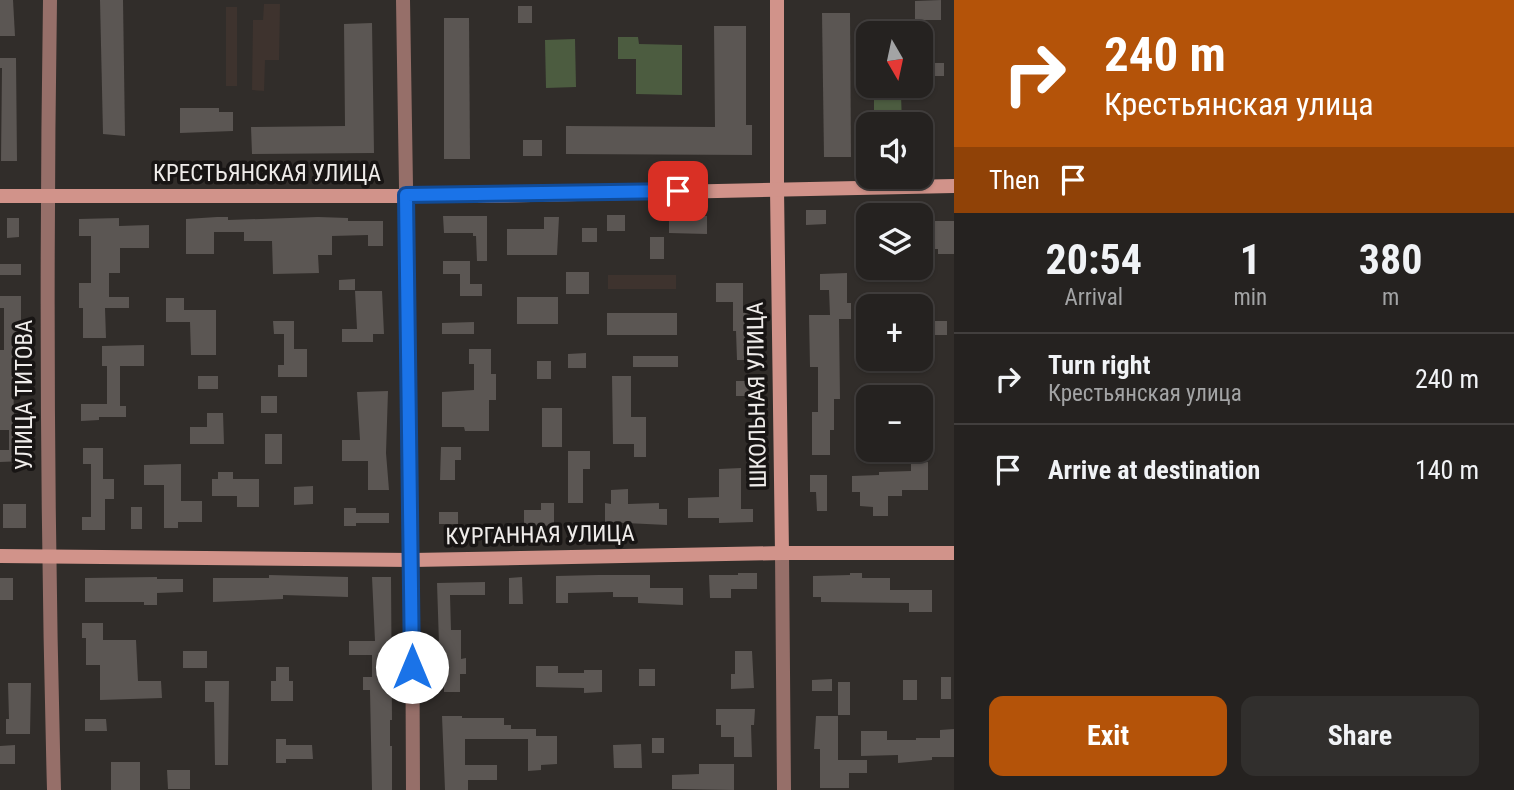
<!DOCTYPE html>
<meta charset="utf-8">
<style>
body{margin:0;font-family:"Roboto Condensed",sans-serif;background:#312f2d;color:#f1f3f6;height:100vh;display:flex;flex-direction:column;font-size:26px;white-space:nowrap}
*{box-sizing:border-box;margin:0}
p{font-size:23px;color:#a3a4a5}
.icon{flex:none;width:38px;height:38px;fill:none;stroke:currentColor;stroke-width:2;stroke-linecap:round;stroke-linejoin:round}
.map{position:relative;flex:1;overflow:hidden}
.sheet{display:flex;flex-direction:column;background:#252220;width:560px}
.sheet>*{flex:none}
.top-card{background:#b45309;color:#fff;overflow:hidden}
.needle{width:46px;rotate:171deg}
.fabs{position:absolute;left:856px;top:21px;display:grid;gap:14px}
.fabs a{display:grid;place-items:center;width:77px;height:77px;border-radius:14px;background:#252220;box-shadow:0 2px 5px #0004,0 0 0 2px #423f3e;font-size:35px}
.pin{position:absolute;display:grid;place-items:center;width:60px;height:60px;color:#fff;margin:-30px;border-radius:14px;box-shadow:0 4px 10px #0006}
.me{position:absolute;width:77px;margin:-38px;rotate:0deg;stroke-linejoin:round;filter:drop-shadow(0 0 5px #0008)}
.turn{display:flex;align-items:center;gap:24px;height:147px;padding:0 35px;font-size:32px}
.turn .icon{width:91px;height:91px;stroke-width:2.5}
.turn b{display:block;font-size:49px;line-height:60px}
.then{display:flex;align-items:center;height:66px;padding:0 35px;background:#0003;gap:14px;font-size:26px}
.eta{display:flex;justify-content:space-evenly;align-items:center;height:119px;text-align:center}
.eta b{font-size:42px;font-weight:700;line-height:49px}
.button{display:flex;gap:14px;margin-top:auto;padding:14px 35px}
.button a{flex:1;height:80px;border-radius:14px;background:#b45309;color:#fff;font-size:28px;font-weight:700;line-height:80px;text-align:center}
.button a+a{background:#312f2d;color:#f1f3f6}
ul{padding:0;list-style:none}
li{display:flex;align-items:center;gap:21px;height:91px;padding:0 35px;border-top:2px solid #423f3e}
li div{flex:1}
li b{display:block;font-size:26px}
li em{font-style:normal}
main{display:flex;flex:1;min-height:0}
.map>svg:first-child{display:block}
.built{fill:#3e332e}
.green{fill:#4c5c40}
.building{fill:#5b5653}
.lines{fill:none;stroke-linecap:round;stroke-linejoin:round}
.street{stroke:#966f69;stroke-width:14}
.secondary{stroke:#d1938a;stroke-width:14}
.route-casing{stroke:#114b97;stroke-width:18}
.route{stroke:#1a73e8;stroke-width:12}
.labels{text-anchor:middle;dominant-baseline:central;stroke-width:7;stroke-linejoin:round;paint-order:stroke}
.street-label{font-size:23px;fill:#efecea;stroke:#181514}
</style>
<main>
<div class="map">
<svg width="954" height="790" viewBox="0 0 954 790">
<rect width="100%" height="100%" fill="#312d2a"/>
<!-- built -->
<g class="built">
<path d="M 264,4 L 280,4 L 279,60 L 265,60 L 264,91 L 252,90 L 253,20 L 263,20 Z"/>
<rect x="226" y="7" width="11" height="79"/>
<rect x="608" y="275" width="68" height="14"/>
</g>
<!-- green -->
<g class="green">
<path d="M 618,37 L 638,37 L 639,44 L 682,45 L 682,95 L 636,94 L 636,59 L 618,59 Z"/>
<path d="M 575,39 L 576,87 L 546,88 L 545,40 Z"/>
<path d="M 874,86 L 887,86 L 887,94 L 901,94 L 902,124 L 874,124 Z"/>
</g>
<!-- building -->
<g class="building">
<path d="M 0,0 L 13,0 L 15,36 L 0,36 Z"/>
<path d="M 100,0 L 123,0 L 125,136 L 103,134 Z"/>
<path d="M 941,0 L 941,20 L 915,20 L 915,1 Z"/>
<rect x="518" y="6" width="14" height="17"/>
<path d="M 822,13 L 850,13 L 851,157 L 824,157 Z"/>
<path d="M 444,18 L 469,18 L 470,159 L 444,159 Z"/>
<path d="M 372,23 L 374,153 L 252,154 L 251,127 L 345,126 L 344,24 Z"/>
<path d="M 714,26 L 746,26 L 746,125 L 752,125 L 752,155 L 566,154 L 566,126 L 715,127 Z"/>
<path d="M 0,58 L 16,58 L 17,161 L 1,161 L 2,68 L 0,68 Z"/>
<rect x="927" y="63" width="17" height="13"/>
<path d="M 180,108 L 219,108 L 219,112 L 233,112 L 233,131 L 180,133 Z"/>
<rect x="523" y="140" width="19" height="16"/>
<path d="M 806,210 L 826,210 L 826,224 L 806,225 Z"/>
<rect x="855" y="211" width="13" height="27"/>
<rect x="607" y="215" width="18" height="16"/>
<path d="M 443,216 L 487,216 L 487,261 L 477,261 L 476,236 L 473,236 L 473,233 L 444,233 Z"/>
<path d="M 669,216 L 707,216 L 707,234 L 669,233 Z"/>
<path d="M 217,217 L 228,217 L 228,220 L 318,217 L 348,218 L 348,221 L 383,221 L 383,246 L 368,246 L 368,235 L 332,236 L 332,255 L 318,255 L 319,273 L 273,274 L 272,241 L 244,241 L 244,232 L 214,232 L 214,254 L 186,254 L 186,219 Z"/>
<path d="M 544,217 L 559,217 L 557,255 L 507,255 L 507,229 L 544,229 Z"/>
<path d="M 7,218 L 19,218 L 19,237 L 7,238 Z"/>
<path d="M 119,218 L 119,226 L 149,225 L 149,248 L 120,248 L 120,273 L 109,273 L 109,297 L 129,297 L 129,308 L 105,308 L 106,338 L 83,338 L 83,308 L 79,308 L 79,283 L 91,283 L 91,236 L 79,236 L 79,219 Z"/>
<path d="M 920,221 L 954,221 L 954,254 L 938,254 L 938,249 L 920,249 Z"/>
<rect x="582" y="228" width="15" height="14"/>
<rect x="650" y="237" width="14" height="22"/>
<path d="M 443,261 L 470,261 L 470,284 L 482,284 L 482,296 L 460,296 L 460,274 L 443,274 Z"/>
<rect x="0" y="264" width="21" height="11"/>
<rect x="566" y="272" width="23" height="22"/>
<path d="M 847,273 L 847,303 L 851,303 L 851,319 L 839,319 L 840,399 L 834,399 L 834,430 L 830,430 L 830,455 L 812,455 L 812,412 L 818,412 L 818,367 L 810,367 L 809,315 L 830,315 L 829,290 L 820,290 L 820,274 Z"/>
<path d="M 355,279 L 355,290 L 339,290 L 339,280 Z"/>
<path d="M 716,283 L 743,283 L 743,313 L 750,313 L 752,360 L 737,360 L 736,331 L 733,331 L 733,302 L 716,302 Z"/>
<path d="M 355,291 L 382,291 L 384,334 L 373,334 L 373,342 L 342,342 L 342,329 L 357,329 Z"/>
<path d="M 0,296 L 21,296 L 21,369 L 13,369 L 14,418 L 21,418 L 24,461 L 0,462 L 0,450 L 9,450 L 9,430 L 0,430 L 0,350 L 4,350 L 4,308 L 0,308 Z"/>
<rect x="517" y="297" width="41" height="27"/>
<path d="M 166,298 L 184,298 L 184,310 L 216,310 L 216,355 L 191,355 L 190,322 L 166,322 Z"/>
<rect x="607" y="313" width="70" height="22"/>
<path d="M 273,321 L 294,321 L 294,349 L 307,349 L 307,377 L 278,377 L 278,365 L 284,365 L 284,334 L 274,334 Z"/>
<rect x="929" y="321" width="18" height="14"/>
<path d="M 474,322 L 474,334 L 442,334 L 442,323 Z"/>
<path d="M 144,345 L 144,366 L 120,366 L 120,406 L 126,406 L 126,417 L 99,417 L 99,420 L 81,421 L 81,404 L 107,404 L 107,366 L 102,366 L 102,346 Z"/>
<path d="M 469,349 L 491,349 L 491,374 L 496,374 L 496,400 L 489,400 L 489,431 L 465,431 L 464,427 L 442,427 L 442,392 L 474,390 L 474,364 L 469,364 Z"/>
<path d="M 586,353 L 586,368 L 568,368 L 568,354 Z"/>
<rect x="633" y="356" width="45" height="11"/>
<rect x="537" y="361" width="14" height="18"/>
<rect x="198" y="376" width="20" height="13"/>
<path d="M 612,376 L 631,376 L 631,417 L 646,417 L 646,457 L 634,457 L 634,444 L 613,444 Z"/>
<rect x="736" y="381" width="17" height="15"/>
<path d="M 388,391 L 386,453 L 389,490 L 368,490 L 368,461 L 342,461 L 342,440 L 360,440 L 357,392 Z"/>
<rect x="261" y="396" width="16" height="17"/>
<rect x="542" y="408" width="20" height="39"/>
<path d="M 207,413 L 223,413 L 224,444 L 190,444 L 190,427 L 207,427 Z"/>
<rect x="265" y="434" width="17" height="30"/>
<path d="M 441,447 L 461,447 L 461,460 L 455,460 L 455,480 L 440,480 Z"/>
<path d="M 83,448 L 103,448 L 103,479 L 114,479 L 114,499 L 105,499 L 105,530 L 82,530 L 82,517 L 91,517 L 91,464 L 83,464 Z"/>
<path d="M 568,451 L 590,451 L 590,469 L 583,469 L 583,503 L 568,503 Z"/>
<path d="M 928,462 L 928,490 L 902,490 L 902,496 L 888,496 L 888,516 L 873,516 L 873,507 L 860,506 L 860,492 L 852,492 L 852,476 L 879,475 L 879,472 L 911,471 L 911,463 Z"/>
<path d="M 181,464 L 181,501 L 202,501 L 202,522 L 178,522 L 178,528 L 164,528 L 164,485 L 144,485 L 144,465 Z"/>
<path d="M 741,468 L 741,509 L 753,509 L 753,522 L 719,523 L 719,518 L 688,518 L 688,498 L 719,497 L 719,469 Z"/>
<path d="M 218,472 L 233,472 L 233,479 L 259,479 L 259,507 L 237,507 L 237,496 L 212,496 L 212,479 L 218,479 Z"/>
<path d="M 810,475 L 827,475 L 827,511 L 817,511 L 816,492 L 810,492 Z"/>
<path d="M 313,486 L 313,504 L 294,505 L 294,487 Z"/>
<path d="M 628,489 L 628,504 L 659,503 L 659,509 L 667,509 L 667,525 L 605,522 L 605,503 L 611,504 L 611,490 Z"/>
<path d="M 541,503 L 554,503 L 554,526 L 524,525 L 524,510 L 541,510 Z"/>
<rect x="3" y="504" width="23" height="24"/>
<rect x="131" y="507" width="11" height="22"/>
<path d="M 344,508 L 356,508 L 356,513 L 389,513 L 389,523 L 356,523 L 356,526 L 344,526 Z"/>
<rect x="439" y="512" width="19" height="12"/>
<path d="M 738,573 L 757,573 L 757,589 L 731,589 L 731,598 L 710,598 L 709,575 L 738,575 Z"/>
<path d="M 850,573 L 862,573 L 862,578 L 890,578 L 890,590 L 932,590 L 932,612 L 909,612 L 909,603 L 821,602 L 821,597 L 813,597 L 813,576 L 850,575 Z"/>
<path d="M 269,575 L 348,577 L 348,597 L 283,595 L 283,599 L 213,602 L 213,578 L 269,578 Z"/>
<path d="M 598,575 L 650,575 L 650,588 L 683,588 L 683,605 L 638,603 L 638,597 L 613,597 L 613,592 L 568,593 L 568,603 L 556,603 L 556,576 Z"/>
<path d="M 157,577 L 157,579 L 183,579 L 183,592 L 157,593 L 157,605 L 144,605 L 144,602 L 85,602 L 85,578 Z"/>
<path d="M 372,577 L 391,577 L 392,720 L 390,720 L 390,746 L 392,746 L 392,790 L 372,790 L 370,690 L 363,690 L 363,677 L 372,677 L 372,655 L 349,655 L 349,641 L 375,641 Z"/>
<path d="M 522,577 L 523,604 L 509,604 L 509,578 Z"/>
<rect x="0" y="578" width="13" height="22"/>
<path d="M 485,582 L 485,595 L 450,595 L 451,630 L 461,630 L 461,659 L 466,658 L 466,674 L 460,674 L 460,692 L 444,692 L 444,674 L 440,674 L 437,583 Z"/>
<path d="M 82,623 L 103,623 L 103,640 L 136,640 L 138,681 L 161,681 L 162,698 L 100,700 L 100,665 L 86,665 L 86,638 L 82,638 Z"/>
<rect x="183" y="651" width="24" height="17"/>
<path d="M 735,651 L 752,651 L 754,688 L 731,689 L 731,674 L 735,674 Z"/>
<path d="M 536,666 L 558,666 L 558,673 L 584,673 L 584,670 L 602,670 L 602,692 L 584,693 L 584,688 L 536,687 Z"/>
<path d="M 276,667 L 289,667 L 289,681 L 293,681 L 293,701 L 271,701 L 271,681 L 276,681 Z"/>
<rect x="639" y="669" width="16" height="17"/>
<rect x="941" y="677" width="10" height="22"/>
<path d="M 832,679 L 832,691 L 812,691 L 812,680 Z"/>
<rect x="903" y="680" width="14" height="20"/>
<path d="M 205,681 L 229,681 L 228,765 L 215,765 L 214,702 L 205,702 Z"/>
<rect x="838" y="682" width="12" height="33"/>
<path d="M 8,683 L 31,683 L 30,734 L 6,734 L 6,719 L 9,719 Z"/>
<path d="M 716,709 L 755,709 L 754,725 L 751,725 L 752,757 L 734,757 L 734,737 L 721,737 L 721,725 L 716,725 Z"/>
<path d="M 442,716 L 462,716 L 462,718 L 504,718 L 504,725 L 511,725 L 511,729 L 536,729 L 536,736 L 557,736 L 557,764 L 541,765 L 541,770 L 528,771 L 528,739 L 465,739 L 465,765 L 497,765 L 497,780 L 468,780 L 468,790 L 445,790 Z"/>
<path d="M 816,716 L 838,716 L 838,760 L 867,760 L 867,773 L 849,773 L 849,788 L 820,788 L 820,749 L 814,749 Z"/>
<path d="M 85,719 L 106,719 L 107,731 L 85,731 Z"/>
<path d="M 954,729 L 954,757 L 932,757 L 932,760 L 898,763 L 898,755 L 861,756 L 861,731 L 887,731 L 887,740 L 916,740 L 916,738 L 940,738 L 940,730 Z"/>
<rect x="652" y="738" width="12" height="15"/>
<path d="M 276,739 L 286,739 L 286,745 L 312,745 L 313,759 L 286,759 L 286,763 L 276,763 Z"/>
<path d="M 641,744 L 642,768 L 614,768 L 613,745 Z"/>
<path d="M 15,745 L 15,764 L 0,764 L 0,746 Z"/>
<rect x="111" y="762" width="29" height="28"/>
<path d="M 699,764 L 734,764 L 734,790 L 672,789 L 672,775 L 699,774 Z"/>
<path d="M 167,770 L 190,770 L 190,789 L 168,789 Z"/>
</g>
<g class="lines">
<!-- street -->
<g class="street">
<path d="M 50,0 C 46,263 47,527 54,790"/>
<path d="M 403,0 L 412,560 L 413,790"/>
<path d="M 782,553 L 784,790"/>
</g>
<!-- secondary -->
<g class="secondary">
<path d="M 777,0 L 777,189 L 782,553"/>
<path d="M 0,196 L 486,196 L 954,186"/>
<path d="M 0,556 L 412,560 L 782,553 L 954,553"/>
</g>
</g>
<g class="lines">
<defs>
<path id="route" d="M 412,667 L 406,195 L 678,191"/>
</defs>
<!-- route casing -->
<use href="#route" class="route-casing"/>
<!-- route -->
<use href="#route" class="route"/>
</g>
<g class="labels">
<!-- street labels -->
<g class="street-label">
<text x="267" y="173">КРЕСТЬЯНСКАЯ УЛИЦА</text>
<text transform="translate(24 395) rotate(-90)">УЛИЦА ТИТОВА</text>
<text transform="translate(757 395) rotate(-91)">ШКОЛЬНАЯ УЛИЦА</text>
<text transform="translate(540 535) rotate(-1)">КУРГАННАЯ УЛИЦА</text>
</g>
</g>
</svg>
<div class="fabs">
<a><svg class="needle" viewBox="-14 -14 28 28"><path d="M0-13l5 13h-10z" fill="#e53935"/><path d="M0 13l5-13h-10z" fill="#a3a4a5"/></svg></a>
<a><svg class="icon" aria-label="sound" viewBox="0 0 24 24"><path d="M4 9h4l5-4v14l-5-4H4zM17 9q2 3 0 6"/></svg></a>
<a><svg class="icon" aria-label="layers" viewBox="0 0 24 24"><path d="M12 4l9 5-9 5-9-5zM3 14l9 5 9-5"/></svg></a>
<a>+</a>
<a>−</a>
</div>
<div class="pin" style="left:678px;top:191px;background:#d93025"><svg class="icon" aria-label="arrive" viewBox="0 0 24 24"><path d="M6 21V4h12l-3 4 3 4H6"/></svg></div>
<svg class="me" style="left:412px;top:667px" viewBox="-20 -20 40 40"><circle r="19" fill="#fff"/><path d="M0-13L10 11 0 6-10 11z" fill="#1a73e8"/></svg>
</div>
<section class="sheet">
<div class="top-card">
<div class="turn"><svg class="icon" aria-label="right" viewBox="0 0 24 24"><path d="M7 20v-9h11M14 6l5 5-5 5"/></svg><div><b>240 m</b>Крестьянская улица</div></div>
<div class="then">Then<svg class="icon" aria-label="arrive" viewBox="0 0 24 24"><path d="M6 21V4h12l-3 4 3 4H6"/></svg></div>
</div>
<div class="eta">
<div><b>20:54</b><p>Arrival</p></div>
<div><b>1</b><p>min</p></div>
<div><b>380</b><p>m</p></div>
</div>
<ul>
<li><svg class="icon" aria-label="right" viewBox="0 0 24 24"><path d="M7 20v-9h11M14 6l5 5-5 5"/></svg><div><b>Turn right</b><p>Крестьянская улица</p></div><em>240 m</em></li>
<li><svg class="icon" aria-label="arrive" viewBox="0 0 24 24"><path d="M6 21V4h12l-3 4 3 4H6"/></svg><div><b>Arrive at destination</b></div><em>140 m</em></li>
</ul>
<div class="button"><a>Exit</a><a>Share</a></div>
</section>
</main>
